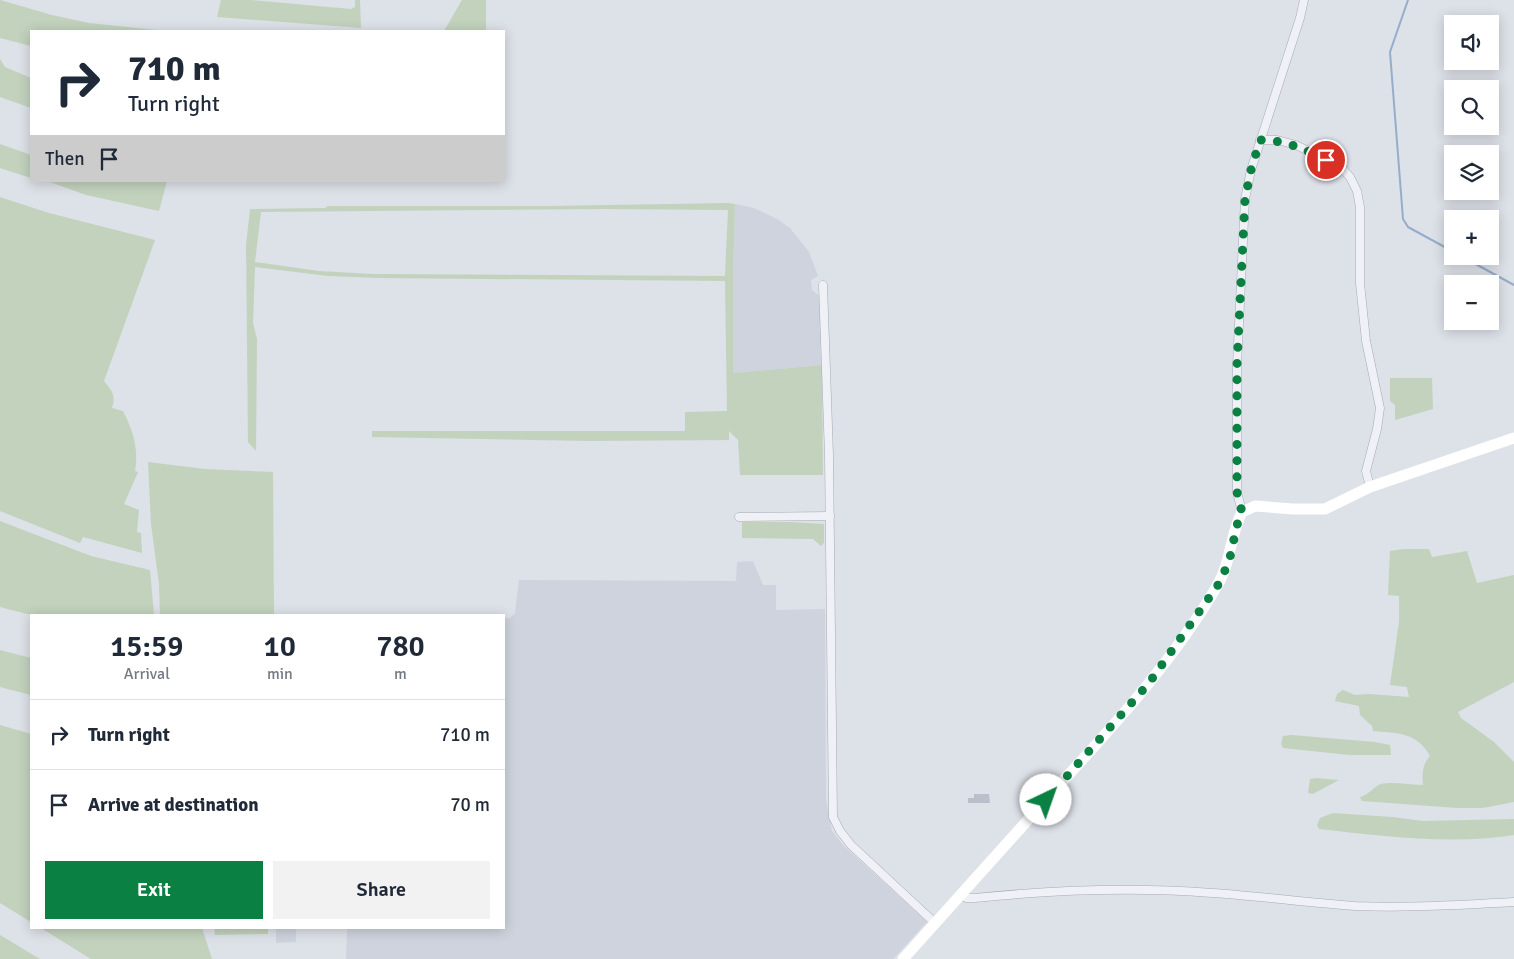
<!DOCTYPE html>
<meta charset="utf-8">
<style>
body{margin:0;font-family:Signika,sans-serif;background:#f2f2f3;color:#1f2937;height:100vh;display:flex;flex-direction:column;font-size:19px;white-space:nowrap}
*{box-sizing:border-box;margin:0}
p{font-size:16px;color:#747a83}
.icon{flex:none;width:28px;height:28px;fill:none;stroke:currentColor;stroke-width:2;stroke-linecap:round;stroke-linejoin:round}
.map{position:relative;flex:1;overflow:hidden}
.sheet{position:absolute;left:30px;top:614px;width:475px;height:315px;display:flex;flex-direction:column;background:#fff;border-radius:0px;box-shadow:0 2px 12px #0003}
.sheet>*{flex:none}
.hud{position:absolute;left:30px;top:30px;width:475px;height:152px;border-radius:0px;box-shadow:0 2px 12px #0003;background:#fff;color:#1f2937;overflow:hidden}
.controls{position:absolute;left:1444px;top:15px;display:grid;gap:10px}
.controls a{display:grid;place-items:center;width:55px;height:55px;border-radius:0px;background:#fff;box-shadow:0 2px 12px #0003;font-size:25px}
.pin{position:absolute;display:grid;place-items:center;width:42px;height:42px;color:#fff;margin:-21px;border:2px solid #fff;border-radius:50%;box-shadow:0 1px 5px #0007}
.me{position:absolute;width:55px;margin:-28px;rotate:42deg;stroke-linejoin:round;filter:drop-shadow(0 0 4px #0008)}
.turn{display:flex;align-items:center;gap:18px;height:105px;padding:0 15px;font-size:22px}
.turn .icon{width:65px;height:65px;stroke-width:2.5}
.turn b{display:block;font-size:35px;line-height:42px}
.then{display:flex;align-items:center;height:48px;padding:0 15px;background:#0003;gap:10px;font-size:19px}
.eta{display:flex;justify-content:space-evenly;align-items:center;height:85px;text-align:center}
.eta b{font-size:30px;font-weight:600;line-height:35px}
.button{display:flex;gap:10px;margin-top:auto;padding:10px 15px}
.button a{flex:1;height:58px;border-radius:0px;background:#0b8043;color:#fff;font-size:20px;font-weight:600;line-height:58px;text-align:center}
.button a+a{background:#f2f2f3;color:#1f2937}
ul{padding:0;list-style:none}
li{display:flex;align-items:center;gap:15px;height:70px;padding:0 15px;border-top:1px solid #e0e1e3}
li div{flex:1}
li b{display:block;font-size:19px}
li em{font-style:normal}
.map>svg:first-child{display:block}
.built{fill:#ced3dd}
.green{fill:#c2d2bd;fill-rule:evenodd}
.lines{fill:none;stroke-linecap:round;stroke-linejoin:round}
.stream{stroke:#95adcb;stroke-width:2}
.building{fill:#b9bfcb}
.street-casing{stroke:#a6abb5;stroke-width:9}
.street{stroke:#eff1f6;stroke-width:8}
.secondary{stroke:#fff;stroke-width:11}
.route{stroke:#0b8043;stroke-width:9;stroke-dasharray:0 16.2}
</style>
<div class="map">
<svg width="1514" height="959" viewBox="0 0 1514 959">
<rect width="100%" height="100%" fill="#dde1e8"/>
<!-- built -->
<g class="built">
<path d="M 735,204 L 754,208 L 777,219 L 790,228 L 809,252 L 818,276 L 811,280 L 812,290 L 821,297 L 822,345 L 820,346 L 822,365 L 733,373 L 733,275 Z"/>
<path d="M 753,561 L 763,585 L 776,585 L 776,610 L 825,609 L 826,800 L 832,831 L 843,845 L 927,922 L 893,959 L 346,959 L 347,928 L 504,928 L 504,618 L 510,618 L 515,613 L 519,580 L 736,581 L 737,562 Z"/>
<path d="M 276,928 L 296,928 L 296,942 L 276,943 Z"/>
</g>
<!-- green -->
<g class="green">
<path d="M 0,0 L 52,15 L 89,23 L 167,31 L 31,31 L 31,46 L 0,38 Z"/>
<path d="M 221,0 L 251,0 L 351,9 L 355,7 L 355,0 L 360,0 L 361,28 L 217,17 Z"/>
<path d="M 462,0 L 486,0 L 486,31 L 444,31 Z"/>
<path d="M 0,59 L 5,67 L 31,78 L 31,108 L 0,97 Z"/>
<path d="M 0,144 L 31,155 L 31,178 L 0,168 Z"/>
<path d="M 47,181 L 167,181 L 159,211 L 86,195 Z"/>
<path d="M 0,197 L 49,213 L 155,240 L 104,381 C 112,390 116,396 112,408 L 123,411 C 133,431 139,448 135,471 L 138,472 L 124,504 L 139,510 L 137,532 L 141,533 L 142,553 L 83,537 L 80,543 L 0,511 Z"/>
<path d="M 728,203 L 735,204 L 733,275 L 733,373 L 822,365 L 823,475 L 740,475 L 738,440 L 729,431 L 729,440 L 589,441 L 372,437 L 372,431 L 685,431 L 685,412 L 727,411 L 725,281 L 379,278 L 328,276 L 255,267 L 253,323 L 257,339 L 256,451 L 248,442 L 246,245 L 250,209 L 325,208 L 328,206 L 549,206 ZM 606,209 L 728,210 L 725,276 L 372,274 L 319,271 L 255,262 L 261,212 Z"/>
<path d="M 1390,378 L 1432,378 L 1433,409 L 1395,420 L 1395,405 L 1390,401 Z"/>
<path d="M 148,462 L 205,469 L 273,472 L 274,615 L 160,615 L 159,584 L 151,524 Z"/>
<path d="M 0,521 L 91,556 L 150,570 L 154,615 L 31,615 L 0,607 Z"/>
<path d="M 742,522 L 791,522 L 824,524 L 824,543 L 821,546 L 813,539 L 742,538 Z"/>
<path d="M 1404,549 L 1429,549 L 1432,557 L 1467,551 L 1477,583 L 1514,575 L 1514,682 L 1458,712 L 1461,718 L 1494,742 L 1514,762 L 1514,802 L 1483,808 L 1457,808 L 1362,801 L 1360,797 C 1369,795 1373,787 1381,784 C 1393,781 1410,785 1423,785 C 1422,774 1422,765 1430,756 C 1417,732 1397,733 1373,731 L 1372,726 L 1360,715 L 1359,706 L 1335,701 L 1337,694 L 1343,690 L 1355,695 L 1369,694 L 1409,697 L 1407,687 L 1390,685 L 1399,622 L 1399,596 L 1388,595 L 1390,551 Z"/>
<path d="M 0,650 L 31,658 L 31,695 L 0,687 Z"/>
<path d="M 0,725 L 31,734 L 31,922 L 0,903 Z"/>
<path d="M 1291,735 L 1375,742 L 1390,745 L 1391,755 L 1349,755 L 1283,748 L 1281,744 L 1283,736 Z"/>
<path d="M 1316,778 L 1339,780 L 1313,794 L 1308,793 L 1310,779 Z"/>
<path d="M 1333,813 L 1392,817 L 1423,821 L 1514,819 L 1514,835 C 1451,845 1383,836 1319,829 L 1317,825 L 1320,818 Z"/>
<path d="M 41,928 L 202,928 L 212,959 L 91,959 Z"/>
<path d="M 214,928 L 268,928 L 268,934 L 215,935 Z"/>
<path d="M 0,935 L 40,959 L 0,959 Z"/>
</g>
<g class="lines">
<!-- stream -->
<g class="stream">
<path d="M 1408,0 L 1390,52 L 1403,219 L 1408,227 L 1452,251"/>
<path d="M 1461,256 L 1514,285"/>
</g>
</g>
<!-- building -->
<path class="building" d="M 974,794 L 989,794 L 990,803 L 968,803 L 968,798 L 974,798 Z"/>
<g class="lines">
<defs>
<g id="street">
<path d="M 1260,140 L 1277,140 L 1296,145 L 1341,167 L 1350,177 L 1357,191 L 1360,207 L 1360,283 L 1366,341 L 1380,408 L 1377,429 L 1366,471 L 1370,487"/>
<path d="M 823,285 L 829,455 L 833,817 L 840,831 L 851,845 L 935,923"/>
<path d="M 1242,512 L 1237,492 L 1237,365 L 1245,199 L 1251,170 L 1300,18 L 1304,0"/>
<path d="M 739,517 L 830,516"/>
<path d="M 961,894 L 966,898 L 975,898 C 1053,890 1134,887 1212,893 C 1260,896 1308,903 1355,906 C 1408,908 1461,905 1514,902"/>
</g>
</defs>
<!-- street casing -->
<use href="#street" class="street-casing"/>
<!-- street -->
<use href="#street" class="street"/>
<!-- secondary -->
<path class="secondary" d="M 903,959 C 956,900 1009,841 1062,782 C 1118,721 1175,658 1217,586 C 1231,563 1230,535 1242,512 L 1255,506 L 1293,509 L 1325,509 L 1370,487 L 1514,438"/>
</g>
<g class="lines">
<!-- route -->
<path class="route" d="M 1046,800 L 1149,683 L 1218,585 L 1229,562 L 1237,525 L 1242,512 L 1237,492 L 1237,365 L 1245,199 L 1251,170 L 1260,140 C 1285,140 1304,149 1326,160"/>
</g>
</svg>
<div class="controls">
<a><svg class="icon" aria-label="sound" viewBox="0 0 24 24"><path d="M4 9h4l5-4v14l-5-4H4zM17 9q2 3 0 6"/></svg></a>
<a><svg class="icon" aria-label="search" viewBox="0 0 24 24"><circle cx="10" cy="10" r="6"/><path d="M15 15l6 6"/></svg></a>
<a><svg class="icon" aria-label="layers" viewBox="0 0 24 24"><path d="M12 4l9 5-9 5-9-5zM3 14l9 5 9-5"/></svg></a>
<a>+</a>
<a>−</a>
</div>
<div class="pin" style="left:1326px;top:160px;background:#d93025"><svg class="icon" aria-label="arrive" viewBox="0 0 24 24"><path d="M6 21V4h12l-3 4 3 4H6"/></svg></div>
<svg class="me" style="left:1046px;top:800px" viewBox="-20 -20 40 40"><circle r="19" fill="#fff"/><path d="M0-13L10 11 0 6-10 11z" fill="#0b8043"/></svg>
<div class="hud">
<div class="turn"><svg class="icon" aria-label="right" viewBox="0 0 24 24"><path d="M7 20v-9h11M14 6l5 5-5 5"/></svg><div><b>710 m</b>Turn right</div></div>
<div class="then">Then<svg class="icon" aria-label="arrive" viewBox="0 0 24 24"><path d="M6 21V4h12l-3 4 3 4H6"/></svg></div>
</div>
<section class="sheet">
<div class="eta">
<div><b>15:59</b><p>Arrival</p></div>
<div><b>10</b><p>min</p></div>
<div><b>780</b><p>m</p></div>
</div>
<ul>
<li><svg class="icon" aria-label="right" viewBox="0 0 24 24"><path d="M7 20v-9h11M14 6l5 5-5 5"/></svg><div><b>Turn right</b></div><em>710 m</em></li>
<li><svg class="icon" aria-label="arrive" viewBox="0 0 24 24"><path d="M6 21V4h12l-3 4 3 4H6"/></svg><div><b>Arrive at destination</b></div><em>70 m</em></li>
</ul>
<div class="button"><a>Exit</a><a>Share</a></div>
</section>
</div>
